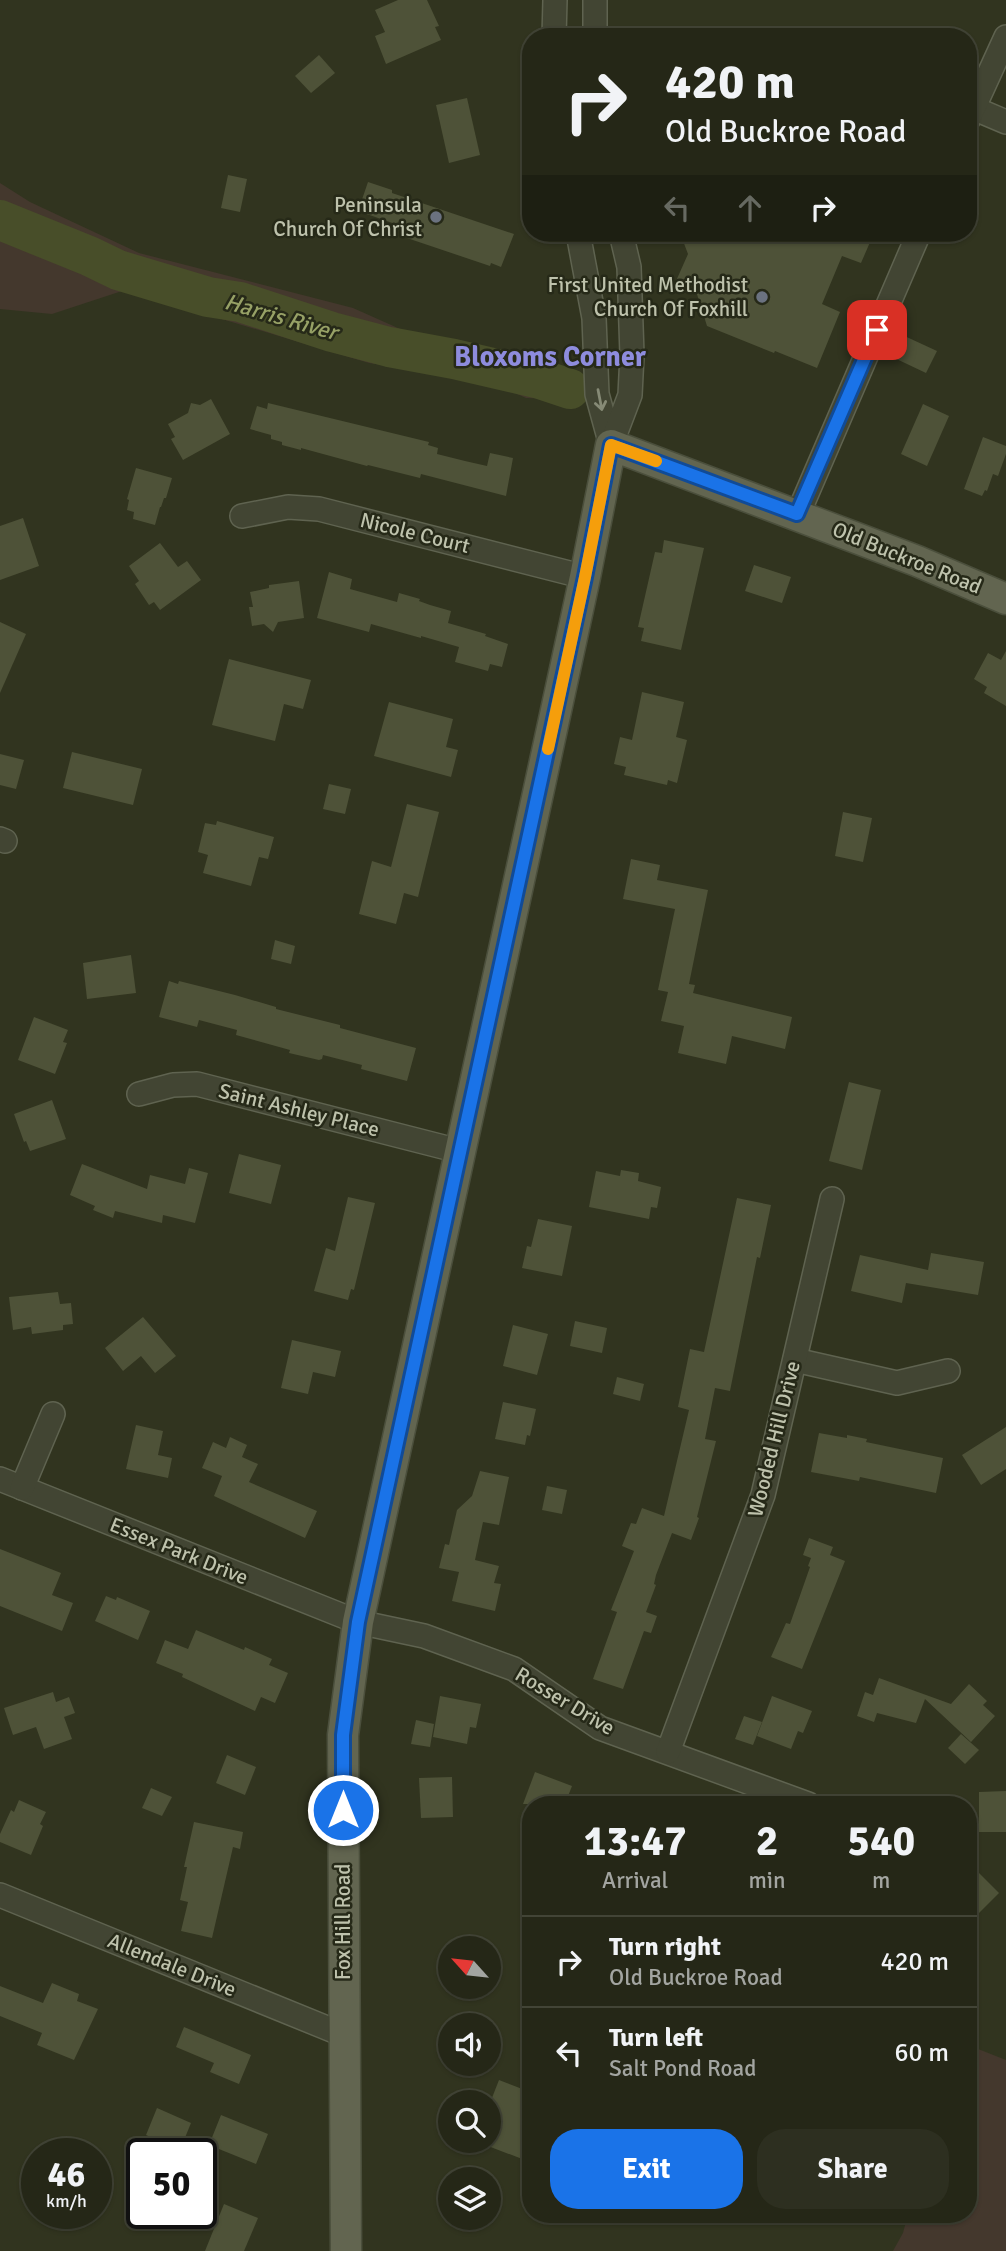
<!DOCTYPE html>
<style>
body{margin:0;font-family:Signika,sans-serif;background:#2d2f20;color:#f1f3f6;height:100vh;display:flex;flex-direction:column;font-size:26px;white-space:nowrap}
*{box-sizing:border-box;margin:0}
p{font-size:23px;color:#a3a5a1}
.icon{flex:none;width:38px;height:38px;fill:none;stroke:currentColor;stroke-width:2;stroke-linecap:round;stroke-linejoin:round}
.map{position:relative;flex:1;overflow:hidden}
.details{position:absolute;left:522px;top:1796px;width:455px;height:427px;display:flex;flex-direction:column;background:#252717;border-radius:28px;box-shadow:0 2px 5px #0004,0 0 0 2px #424436}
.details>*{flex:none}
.top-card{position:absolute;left:522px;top:28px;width:455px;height:214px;border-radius:28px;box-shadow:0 2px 5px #0004,0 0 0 2px #424436;background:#252717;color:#f1f3f6;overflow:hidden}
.needle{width:46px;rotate:297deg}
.buttons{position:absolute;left:438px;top:1936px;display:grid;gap:14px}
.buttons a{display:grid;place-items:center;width:63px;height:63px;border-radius:50%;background:#252717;box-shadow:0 2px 5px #0004,0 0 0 2px #424436;font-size:35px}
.speed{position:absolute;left:21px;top:2138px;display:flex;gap:14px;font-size:35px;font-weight:700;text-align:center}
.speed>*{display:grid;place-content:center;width:91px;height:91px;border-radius:50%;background:#252717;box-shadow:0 2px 5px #0004,0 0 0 2px #424436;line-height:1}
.speed small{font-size:18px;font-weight:400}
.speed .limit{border:4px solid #111;border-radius:10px;background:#fff;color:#111}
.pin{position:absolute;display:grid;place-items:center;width:60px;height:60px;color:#fff;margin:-30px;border-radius:14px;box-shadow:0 4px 10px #0006}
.me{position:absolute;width:77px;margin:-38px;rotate:0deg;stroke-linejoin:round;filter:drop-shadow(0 0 5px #0008)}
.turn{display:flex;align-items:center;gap:24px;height:147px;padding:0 28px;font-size:32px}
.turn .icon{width:91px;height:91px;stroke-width:2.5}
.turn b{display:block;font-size:49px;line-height:60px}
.lanes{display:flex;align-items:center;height:66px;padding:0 28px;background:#0003;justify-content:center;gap:35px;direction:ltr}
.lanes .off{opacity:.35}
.eta{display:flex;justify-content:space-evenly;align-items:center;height:119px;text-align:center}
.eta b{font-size:42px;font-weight:700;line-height:49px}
.primary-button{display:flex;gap:14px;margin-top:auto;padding:14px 28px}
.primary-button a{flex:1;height:80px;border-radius:28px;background:#1a73e8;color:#fff;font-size:28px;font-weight:700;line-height:80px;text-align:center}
.primary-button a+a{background:#2d2f20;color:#f1f3f6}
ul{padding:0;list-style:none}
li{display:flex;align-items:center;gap:21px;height:91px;padding:0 28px;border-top:2px solid #424436}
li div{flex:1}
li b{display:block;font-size:26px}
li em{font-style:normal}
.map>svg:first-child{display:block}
.green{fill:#44382d}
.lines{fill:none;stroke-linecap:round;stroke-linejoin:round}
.river{stroke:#484e29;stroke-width:40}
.building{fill:#4e5238}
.minor-casing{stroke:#5f6350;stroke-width:26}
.major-casing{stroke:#4b4f3c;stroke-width:33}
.minor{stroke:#424533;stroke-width:23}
.major{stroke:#626550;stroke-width:30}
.oneway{stroke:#868a76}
.route-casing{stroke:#114b97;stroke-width:18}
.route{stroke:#1a73e8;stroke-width:12}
.slow{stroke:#f59e0b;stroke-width:12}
.worship-dot{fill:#6b7280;stroke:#262918;stroke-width:2.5}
.labels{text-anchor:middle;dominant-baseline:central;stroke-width:5;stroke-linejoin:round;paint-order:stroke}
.poi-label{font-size:21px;fill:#bec2ac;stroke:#262918;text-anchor:end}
.street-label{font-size:21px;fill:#bec2ac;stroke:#262918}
.water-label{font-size:23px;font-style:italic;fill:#97a166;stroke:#262918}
.district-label{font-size:28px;font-weight:bold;fill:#8e8cdd;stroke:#262918}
</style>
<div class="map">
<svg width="1006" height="2251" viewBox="0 0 1006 2251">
<rect width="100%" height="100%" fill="#31341f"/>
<!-- green -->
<g class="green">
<path d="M 0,183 L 30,202 L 139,253 L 353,308 L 445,349 L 559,373 L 564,399 L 526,398 L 489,381 L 369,363 L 125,290 L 52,314 L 0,309 Z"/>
<path d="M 973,2047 L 1006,2060 L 1006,2251 L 893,2251 L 903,2233 L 908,2214 L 968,2214 L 968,2058 Z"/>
</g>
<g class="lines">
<!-- river -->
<path class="river" d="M 0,220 L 89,256 L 118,270 L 208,297 L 240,302 L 332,332 L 389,347 L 454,359 L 540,379 L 570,389"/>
</g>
<!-- building -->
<g class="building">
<path d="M 398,0 L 427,0 L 439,26 L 435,27 L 441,40 L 386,64 L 375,36 L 385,32 L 375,10 Z"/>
<path d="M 319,55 L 335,73 L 311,93 L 295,76 Z"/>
<path d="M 467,98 L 480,155 L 449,163 L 436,105 Z"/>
<path d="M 228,175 L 247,179 L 240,212 L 221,208 Z"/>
<path d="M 368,182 L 392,190 L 392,193 L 514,234 L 501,267 L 491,263 L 490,266 L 401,236 L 404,227 L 358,211 Z"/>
<path d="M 680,233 L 874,233 L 861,263 L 842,256 L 822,304 L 840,312 L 817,368 L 775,351 L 774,353 L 707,326 L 696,291 L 676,281 L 688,254 Z"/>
<path d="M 898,333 L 937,351 L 926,373 L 888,355 Z"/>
<path d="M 211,399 L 230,434 L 183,460 L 171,439 L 175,437 L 168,424 L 188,413 L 191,403 L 200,405 Z"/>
<path d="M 268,403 L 429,442 L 428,445 L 438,448 L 437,454 L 465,461 L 487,466 L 490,453 L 513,458 L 506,496 L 421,474 L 420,478 L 368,465 L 367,466 L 301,448 L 301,450 L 282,445 L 282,442 L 271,439 L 271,435 L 250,429 L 257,406 L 267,409 Z"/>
<path d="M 923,404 L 949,416 L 927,466 L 901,454 Z"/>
<path d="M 983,437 L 1006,446 L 1006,454 L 998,476 L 993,474 L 987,491 L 985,490 L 982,496 L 964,489 Z"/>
<path d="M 136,468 L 172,478 L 166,498 L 164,498 L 161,507 L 160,507 L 155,525 L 133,519 L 134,512 L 127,510 L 129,500 L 127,499 Z"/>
<path d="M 23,518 L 39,566 L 0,580 L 0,526 Z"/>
<path d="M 664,540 L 704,548 L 681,650 L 641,641 L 644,628 L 638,627 L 655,552 L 662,553 Z"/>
<path d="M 160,543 L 178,567 L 187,561 L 201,580 L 160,610 L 154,602 L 149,605 L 135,584 L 139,581 L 129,566 Z"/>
<path d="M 754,565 L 791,577 L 782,603 L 745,591 Z"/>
<path d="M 329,572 L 352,579 L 350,589 L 397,602 L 399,593 L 420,599 L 419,601 L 430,605 L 451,611 L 448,623 L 486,634 L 485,636 L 508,644 L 502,667 L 490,664 L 488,671 L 455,662 L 459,647 L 421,636 L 421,638 L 371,624 L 369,632 L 317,618 Z"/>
<path d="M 299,581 L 304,618 L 278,622 L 273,632 L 264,624 L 252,626 L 249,607 L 253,607 L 250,592 L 269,588 L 269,585 Z"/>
<path d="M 0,622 L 26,634 L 0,693 Z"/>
<path d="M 1006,651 L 1006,706 L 984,693 L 987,687 L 974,679 L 988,653 L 1001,660 Z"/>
<path d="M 229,659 L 311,680 L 303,709 L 284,704 L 275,741 L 212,725 Z"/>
<path d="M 642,692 L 684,702 L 676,737 L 687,740 L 677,783 L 668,780 L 667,785 L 624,775 L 626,767 L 614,764 L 620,737 L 632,740 Z"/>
<path d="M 389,702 L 453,719 L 446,747 L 458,750 L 451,777 L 374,756 Z"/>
<path d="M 72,752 L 142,769 L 133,805 L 63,788 Z"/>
<path d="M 0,754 L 24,760 L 16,789 L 0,785 Z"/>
<path d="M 329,784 L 351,789 L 345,814 L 323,809 Z"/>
<path d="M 407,804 L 439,812 L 418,897 L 404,893 L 396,924 L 359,914 L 372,861 L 391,867 Z"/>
<path d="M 843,812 L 872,818 L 863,862 L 835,856 Z"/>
<path d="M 217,821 L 274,837 L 268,859 L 259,857 L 251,886 L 203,873 L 208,855 L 198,852 L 205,823 L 216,825 Z"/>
<path d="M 631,859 L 660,865 L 657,880 L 708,890 L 689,984 L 695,985 L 693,993 L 792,1017 L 785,1049 L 732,1036 L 726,1064 L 678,1053 L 684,1026 L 661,1021 L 668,992 L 658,990 L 675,909 L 623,899 Z"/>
<path d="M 275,940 L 295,946 L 291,964 L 271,959 Z"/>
<path d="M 131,955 L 136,993 L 87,999 L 83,963 Z"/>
<path d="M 169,981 L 178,984 L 179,981 L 235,995 L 276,1007 L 276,1009 L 340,1025 L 340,1028 L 416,1048 L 407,1081 L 361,1069 L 362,1065 L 323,1055 L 322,1059 L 319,1060 L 289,1053 L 290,1050 L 236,1035 L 237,1030 L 199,1020 L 197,1027 L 159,1017 Z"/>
<path d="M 34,1017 L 68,1030 L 63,1042 L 67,1043 L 55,1074 L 18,1060 Z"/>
<path d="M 849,1082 L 881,1090 L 862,1170 L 829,1161 Z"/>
<path d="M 52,1100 L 66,1139 L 30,1151 L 26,1141 L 24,1142 L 14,1114 Z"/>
<path d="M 239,1154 L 281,1165 L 271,1204 L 229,1193 Z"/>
<path d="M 82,1164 L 147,1189 L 150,1175 L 185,1184 L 189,1168 L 208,1173 L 195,1223 L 163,1215 L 162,1223 L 115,1211 L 113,1218 L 93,1210 L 95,1206 L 70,1195 Z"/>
<path d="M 621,1170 L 639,1173 L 638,1181 L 661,1187 L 657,1208 L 651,1207 L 649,1219 L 589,1207 L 596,1171 L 620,1176 Z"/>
<path d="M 348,1197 L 375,1203 L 354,1290 L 351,1289 L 348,1300 L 314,1291 L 326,1248 L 335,1251 Z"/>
<path d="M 737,1198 L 771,1205 L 760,1258 L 757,1257 L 730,1391 L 715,1388 L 705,1439 L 716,1441 L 697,1517 L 699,1518 L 691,1540 L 672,1533 L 656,1575 L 654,1584 L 656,1585 L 646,1612 L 657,1616 L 651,1633 L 644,1631 L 623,1689 L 593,1679 L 617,1612 L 611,1610 L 634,1551 L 622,1546 L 631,1523 L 636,1524 L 642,1508 L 664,1516 L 689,1410 L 678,1407 L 690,1349 L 704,1352 Z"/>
<path d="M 538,1219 L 572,1226 L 562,1276 L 522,1268 L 527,1246 L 531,1247 Z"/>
<path d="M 931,1253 L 984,1262 L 978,1295 L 906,1283 L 902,1303 L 851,1291 L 860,1255 L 928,1270 Z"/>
<path d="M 58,1292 L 60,1304 L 71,1303 L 73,1324 L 63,1325 L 63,1330 L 32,1334 L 31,1327 L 13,1330 L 9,1297 Z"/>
<path d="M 143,1317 L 176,1356 L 155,1373 L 141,1356 L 123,1371 L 105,1348 Z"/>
<path d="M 575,1321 L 607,1328 L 602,1353 L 570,1346 Z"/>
<path d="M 513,1325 L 548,1334 L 537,1375 L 503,1366 Z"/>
<path d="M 292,1340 L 341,1351 L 335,1377 L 313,1372 L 308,1394 L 281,1388 Z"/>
<path d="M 617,1377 L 644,1384 L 640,1401 L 613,1394 Z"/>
<path d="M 503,1402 L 536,1409 L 530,1436 L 527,1435 L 525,1445 L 495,1439 Z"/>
<path d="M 136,1425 L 163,1431 L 158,1455 L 172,1458 L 168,1478 L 126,1469 Z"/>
<path d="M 1006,1427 L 1006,1469 L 981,1485 L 962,1455 Z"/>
<path d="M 819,1433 L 847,1438 L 847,1435 L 867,1439 L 866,1442 L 943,1458 L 936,1493 L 860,1477 L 859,1481 L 811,1472 Z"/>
<path d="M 230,1437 L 247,1445 L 242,1457 L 258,1464 L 249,1482 L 317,1511 L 305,1538 L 214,1496 L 222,1476 L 202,1468 L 213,1442 L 226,1448 Z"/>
<path d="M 480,1471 L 509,1477 L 499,1525 L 483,1522 L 475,1560 L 499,1566 L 494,1583 L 501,1584 L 495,1611 L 452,1601 L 459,1572 L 439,1568 L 445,1544 L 449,1545 L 457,1510 L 472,1496 Z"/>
<path d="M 547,1486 L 567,1490 L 562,1514 L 542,1510 Z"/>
<path d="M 809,1538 L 833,1547 L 830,1555 L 845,1561 L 802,1669 L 771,1657 L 786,1623 L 790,1624 L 810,1567 L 808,1566 L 811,1558 L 803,1555 Z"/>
<path d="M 0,1549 L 61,1573 L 52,1595 L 73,1603 L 62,1631 L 0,1606 Z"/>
<path d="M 106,1596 L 116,1600 L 117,1597 L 150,1611 L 138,1640 L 95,1621 Z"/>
<path d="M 196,1630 L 244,1650 L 245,1647 L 272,1659 L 269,1665 L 288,1673 L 275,1703 L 261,1697 L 255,1711 L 182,1677 L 183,1674 L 156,1663 L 165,1640 L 188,1649 Z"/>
<path d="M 879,1678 L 951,1704 L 969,1684 L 987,1701 L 983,1705 L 995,1716 L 971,1742 L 925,1699 L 916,1723 L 877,1713 L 874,1722 L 857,1716 L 865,1692 L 873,1695 Z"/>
<path d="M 53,1692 L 56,1702 L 69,1697 L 75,1713 L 64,1717 L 72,1739 L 44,1749 L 36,1727 L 13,1735 L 4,1708 Z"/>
<path d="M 440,1696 L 481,1704 L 476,1728 L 470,1727 L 467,1744 L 433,1737 Z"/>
<path d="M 772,1696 L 812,1711 L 803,1733 L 798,1731 L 791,1749 L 757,1736 Z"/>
<path d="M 744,1716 L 762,1722 L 753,1745 L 735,1739 Z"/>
<path d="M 416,1720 L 434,1724 L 430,1747 L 411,1744 Z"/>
<path d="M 961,1734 L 979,1750 L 965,1764 L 948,1748 Z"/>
<path d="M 227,1755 L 256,1767 L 245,1795 L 216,1783 Z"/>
<path d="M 535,1772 L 572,1786 L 565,1804 L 523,1804 Z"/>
<path d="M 452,1777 L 453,1817 L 421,1818 L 419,1778 Z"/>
<path d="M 151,1788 L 172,1797 L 162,1816 L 142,1808 Z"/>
<path d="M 1006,1791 L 1006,1832 L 979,1832 L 979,1792 Z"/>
<path d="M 19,1800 L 46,1812 L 40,1824 L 43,1826 L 31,1855 L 0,1842 L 0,1834 L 11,1810 L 14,1812 Z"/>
<path d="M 194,1822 L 243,1832 L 240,1849 L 233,1847 L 212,1938 L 181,1931 L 188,1902 L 180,1900 L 187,1867 L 184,1867 Z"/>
<path d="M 968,1862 L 999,1893 L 968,1924 Z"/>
<path d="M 52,1983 L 79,1994 L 77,2001 L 98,2009 L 74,2060 L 37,2045 L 42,2033 L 0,2016 L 0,1986 L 43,2003 Z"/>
<path d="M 184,2027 L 251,2055 L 239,2084 L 210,2072 L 214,2063 L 176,2047 Z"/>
<path d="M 499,2080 L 530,2092 L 530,2162 L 488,2146 L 488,2108 Z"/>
<path d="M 157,2108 L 191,2123 L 180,2150 L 146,2135 Z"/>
<path d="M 221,2115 L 268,2134 L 256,2164 L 209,2145 Z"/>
<path d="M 224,2204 L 258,2218 L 244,2251 L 205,2251 Z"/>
</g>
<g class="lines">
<defs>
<g id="minor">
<path d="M 554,37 L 555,0"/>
<path d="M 595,37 L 595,0"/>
<path d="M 973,108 L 1006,122"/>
<path d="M 968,120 L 1006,37"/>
<path d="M 578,233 L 594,318 L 597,394 L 611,445"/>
<path d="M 611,445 L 630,395 L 632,355 L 629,267 L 621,233"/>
<path d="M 798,514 L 919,233"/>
<path d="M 242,516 L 288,507 L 319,509 L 585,577"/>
<path d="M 0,839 L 5,841"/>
<path d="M 139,1094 L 173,1085 L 197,1084 L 459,1151"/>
<path d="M 795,1360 L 897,1383 L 948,1371"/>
<path d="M 0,1479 L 358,1622 L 424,1636 L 514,1669 L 600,1728 L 808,1804"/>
<path d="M 22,1488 L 53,1414"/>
<path d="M 668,1752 L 763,1495 L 832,1199"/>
<path d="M 0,1895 L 344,2035"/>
</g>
<path id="major" d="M 346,2251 L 343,1735 L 358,1622 L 585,577 L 611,445 L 917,561 L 1006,599"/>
</defs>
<!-- minor casing -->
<use href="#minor" class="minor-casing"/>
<!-- major casing -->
<use href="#major" class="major-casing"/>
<!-- minor -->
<use href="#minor" class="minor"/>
<!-- major -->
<use href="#major" class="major"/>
</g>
<!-- one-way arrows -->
<defs><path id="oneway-shaft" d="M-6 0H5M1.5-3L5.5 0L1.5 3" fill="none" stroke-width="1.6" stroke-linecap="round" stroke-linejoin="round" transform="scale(1.75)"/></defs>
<use class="oneway" href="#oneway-shaft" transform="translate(600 400) rotate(79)"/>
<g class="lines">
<defs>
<path id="route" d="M 343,1810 L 343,1735 L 358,1622 L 585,577 L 611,445 L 797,514 L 877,330"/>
</defs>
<!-- route casing -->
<use href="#route" class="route-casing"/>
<!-- route -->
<use href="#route" class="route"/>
<!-- slow -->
<path class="slow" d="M 548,749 L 585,577 L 611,445 L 656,461"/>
</g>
<!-- markers -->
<g class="worship-dot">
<circle cx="436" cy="217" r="7"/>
<circle cx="762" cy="297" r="7"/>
</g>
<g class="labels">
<!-- poi labels -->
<g class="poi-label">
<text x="422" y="205">Peninsula<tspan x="422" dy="24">Church Of Christ</tspan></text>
<text x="748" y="285">First United Methodist<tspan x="748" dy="24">Church Of Foxhill</tspan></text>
</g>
<!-- street labels -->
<g class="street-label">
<text transform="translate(415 533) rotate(14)">Nicole Court</text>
<text transform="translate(907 558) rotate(22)">Old Buckroe Road</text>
<text transform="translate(299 1110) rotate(14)">Saint Ashley Place</text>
<text transform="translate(774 1439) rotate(-76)">Wooded Hill Drive</text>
<text transform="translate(179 1551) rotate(22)">Essex Park Drive</text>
<text transform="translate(565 1701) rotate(31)">Rosser Drive</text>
<text transform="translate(343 1922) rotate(-90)">Fox Hill Road</text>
<text transform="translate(172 1965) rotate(22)">Allendale Drive</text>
</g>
<!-- water labels -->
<g class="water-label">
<text transform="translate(281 317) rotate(16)">Harris River</text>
</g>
<!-- district labels -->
<g class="district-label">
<text x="550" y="357">Bloxoms Corner</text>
</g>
</g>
</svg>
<div class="buttons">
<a><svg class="needle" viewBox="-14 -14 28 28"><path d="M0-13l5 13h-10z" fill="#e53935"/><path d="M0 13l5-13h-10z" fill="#a3a5a1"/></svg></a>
<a><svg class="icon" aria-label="sound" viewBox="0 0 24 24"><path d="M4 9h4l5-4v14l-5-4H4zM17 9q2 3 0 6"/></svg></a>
<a><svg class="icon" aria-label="search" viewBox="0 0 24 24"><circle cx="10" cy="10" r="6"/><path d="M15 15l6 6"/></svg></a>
<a><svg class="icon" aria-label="layers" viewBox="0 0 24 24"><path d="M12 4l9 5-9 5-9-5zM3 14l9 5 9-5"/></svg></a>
</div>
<div class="speed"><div>46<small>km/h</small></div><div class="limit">50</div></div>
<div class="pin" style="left:877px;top:330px;background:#d93025"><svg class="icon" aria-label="arrive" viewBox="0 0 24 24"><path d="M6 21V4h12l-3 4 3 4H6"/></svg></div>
<svg class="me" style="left:343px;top:1810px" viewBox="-20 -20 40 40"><circle r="17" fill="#1a73e8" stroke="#fff" stroke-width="3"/><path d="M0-11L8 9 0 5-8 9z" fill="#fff"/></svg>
<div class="top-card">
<div class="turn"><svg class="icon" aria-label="right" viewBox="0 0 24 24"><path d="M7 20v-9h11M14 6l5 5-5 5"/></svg><div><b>420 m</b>Old Buckroe Road</div></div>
<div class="lanes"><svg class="icon off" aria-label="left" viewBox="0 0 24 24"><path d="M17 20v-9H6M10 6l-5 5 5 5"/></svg><svg class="icon off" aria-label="ahead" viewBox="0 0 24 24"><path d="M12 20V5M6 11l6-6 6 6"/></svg><svg class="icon" aria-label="right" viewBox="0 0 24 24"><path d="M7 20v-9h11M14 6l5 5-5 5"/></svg></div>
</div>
<section class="details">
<div class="eta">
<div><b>13:47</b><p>Arrival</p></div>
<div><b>2</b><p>min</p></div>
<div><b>540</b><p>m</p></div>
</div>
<ul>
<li><svg class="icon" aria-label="right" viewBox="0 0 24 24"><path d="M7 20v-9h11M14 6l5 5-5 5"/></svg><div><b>Turn right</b><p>Old Buckroe Road</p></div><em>420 m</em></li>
<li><svg class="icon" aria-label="left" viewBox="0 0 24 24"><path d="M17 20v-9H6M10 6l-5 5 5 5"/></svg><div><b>Turn left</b><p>Salt Pond Road</p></div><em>60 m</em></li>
</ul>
<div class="primary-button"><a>Exit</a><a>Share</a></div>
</section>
</div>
